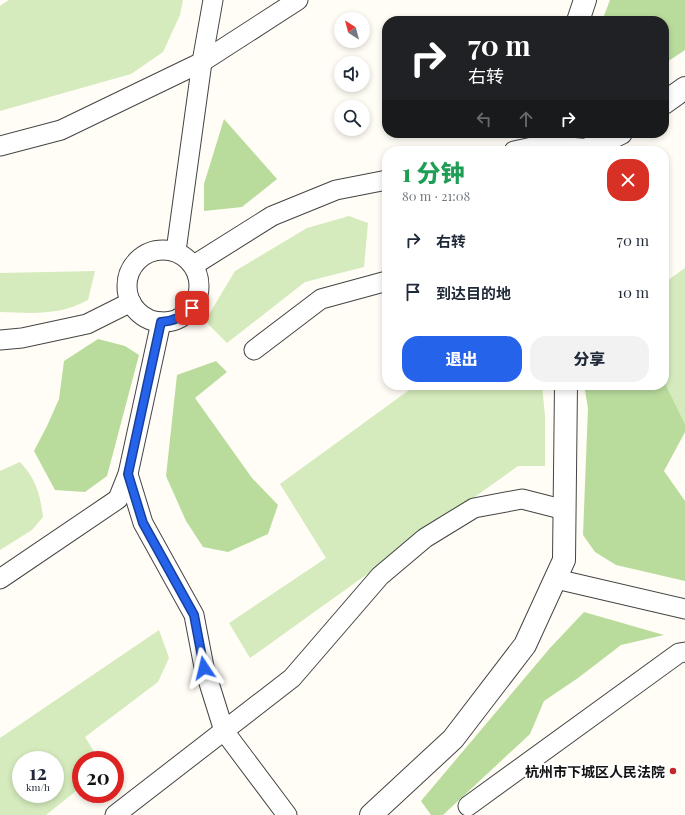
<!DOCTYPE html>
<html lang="zh">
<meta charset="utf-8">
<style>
body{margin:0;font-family:"Playfair Display","Noto Sans SC",serif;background:#f2f2f3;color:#1f2937;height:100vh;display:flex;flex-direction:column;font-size:15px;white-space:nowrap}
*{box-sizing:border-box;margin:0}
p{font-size:13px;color:#747a83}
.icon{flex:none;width:22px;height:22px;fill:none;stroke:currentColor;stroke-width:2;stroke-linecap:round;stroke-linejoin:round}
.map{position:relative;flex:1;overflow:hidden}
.panel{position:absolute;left:382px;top:146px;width:287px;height:244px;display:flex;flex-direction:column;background:#fff;border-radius:16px;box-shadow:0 2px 6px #0003}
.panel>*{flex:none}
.banner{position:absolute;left:382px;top:16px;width:287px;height:122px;border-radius:16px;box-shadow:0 2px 6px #0003;background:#202124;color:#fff;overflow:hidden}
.needle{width:26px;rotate:324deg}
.tools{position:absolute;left:334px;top:12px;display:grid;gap:8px}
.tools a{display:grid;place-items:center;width:36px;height:36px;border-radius:50%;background:#fff;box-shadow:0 2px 6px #0003;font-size:20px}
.speed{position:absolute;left:12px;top:751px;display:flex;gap:8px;font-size:20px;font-weight:700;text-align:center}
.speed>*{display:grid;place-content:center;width:52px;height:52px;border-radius:50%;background:#fff;box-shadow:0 2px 6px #0003;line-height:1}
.speed small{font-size:10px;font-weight:400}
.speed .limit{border:6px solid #d22;background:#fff;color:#111}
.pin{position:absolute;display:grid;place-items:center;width:34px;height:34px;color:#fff;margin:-17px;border-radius:8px;box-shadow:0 2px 6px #0006}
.me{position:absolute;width:44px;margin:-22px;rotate:350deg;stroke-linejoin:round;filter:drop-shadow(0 0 3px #0008)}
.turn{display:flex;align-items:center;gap:14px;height:84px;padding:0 20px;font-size:18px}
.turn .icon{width:52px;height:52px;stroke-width:2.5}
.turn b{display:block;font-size:28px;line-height:34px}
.lanes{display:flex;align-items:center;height:38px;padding:0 20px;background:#0003;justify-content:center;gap:20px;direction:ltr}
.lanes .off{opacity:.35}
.round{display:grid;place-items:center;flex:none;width:42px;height:42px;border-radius:16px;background:#f2f2f3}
.overview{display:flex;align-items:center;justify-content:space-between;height:68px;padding:0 20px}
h1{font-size:24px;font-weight:800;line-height:30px;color:#1e9e55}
.button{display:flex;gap:8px;margin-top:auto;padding:8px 20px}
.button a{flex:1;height:46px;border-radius:16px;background:#2563eb;color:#fff;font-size:16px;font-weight:800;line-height:46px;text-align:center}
.button a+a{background:#f2f2f3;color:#1f2937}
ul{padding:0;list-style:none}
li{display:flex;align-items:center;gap:12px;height:52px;padding:0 20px}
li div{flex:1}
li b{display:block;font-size:15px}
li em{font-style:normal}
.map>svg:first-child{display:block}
.green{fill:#d5ebbd;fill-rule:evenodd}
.forest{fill:#b9dc9c}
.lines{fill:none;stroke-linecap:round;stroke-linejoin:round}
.service-casing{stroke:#444;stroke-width:21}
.minor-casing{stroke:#444;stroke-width:24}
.service{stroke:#fff;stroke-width:19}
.minor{stroke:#fff;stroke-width:22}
.route-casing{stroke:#184099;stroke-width:10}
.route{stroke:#2563eb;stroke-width:7}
.poi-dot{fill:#c4262e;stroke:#fff;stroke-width:1.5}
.labels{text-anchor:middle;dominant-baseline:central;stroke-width:4;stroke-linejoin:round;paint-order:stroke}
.poi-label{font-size:14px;font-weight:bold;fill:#111;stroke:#fff;text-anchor:end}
</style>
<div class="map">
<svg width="685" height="815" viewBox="0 0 685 815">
<rect width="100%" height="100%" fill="#fffdf5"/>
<!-- green -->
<g class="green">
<path d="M 9,0 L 183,0 L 180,15 L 163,52 L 131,74 L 0,111 L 0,6 Z"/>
<path d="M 349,216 L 368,223 L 364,267 L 305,282 L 227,343 L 205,321 L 235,271 L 307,228 Z"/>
<path d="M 685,268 L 685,424 L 664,381 L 664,283 Z"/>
<path d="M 95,271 L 88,300 C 59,316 32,313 0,312 L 0,273 Z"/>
<path d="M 416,385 L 542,385 L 545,416 L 545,466 L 518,466 L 250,658 L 229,623 L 326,558 L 280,484 Z"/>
<path d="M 20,462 C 36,479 40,494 43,517 L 32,530 L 0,550 L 0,471 Z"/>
<path d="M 159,630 L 169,658 L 158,682 L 85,737 L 99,760 L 81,760 L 81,787 L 46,815 L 0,815 L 0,738 ZM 21,760 L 55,760 L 55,794 L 21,794 Z"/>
</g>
<!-- forest -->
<g class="forest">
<path d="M 610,0 L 685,0 L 685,50 L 664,64 L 664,21 L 602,21 Z"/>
<path d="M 224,119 L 277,179 L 242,207 L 204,211 L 204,184 Z"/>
<path d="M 98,339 L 125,346 L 139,355 L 107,476 L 85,492 L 55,490 L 34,451 L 47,426 L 59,399 L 64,361 Z"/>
<path d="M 216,361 L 227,372 L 195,398 L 252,478 L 278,505 L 268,534 L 228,552 L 203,547 L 186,521 L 166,476 L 177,375 Z"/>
<path d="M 664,381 L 685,424 L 685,432 L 664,471 L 685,501 L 685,581 L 616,565 L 595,552 L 583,535 L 588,408 L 584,385 L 664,385 Z"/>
<path d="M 584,612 L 664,635 L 621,645 L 578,678 L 544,701 L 530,734 L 443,815 L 431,815 L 421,801 L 550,648 Z"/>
</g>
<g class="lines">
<defs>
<g id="service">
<path d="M 0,146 L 61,130 L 202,62 L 298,0"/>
<path d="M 514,151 L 537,146"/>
<circle cx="163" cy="286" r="36"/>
<path d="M 176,251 L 202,62 L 213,0"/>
<path d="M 194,265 L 272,216 L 336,190 L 387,180"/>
<path d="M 0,340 L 22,338 L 87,324 L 131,302"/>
<path d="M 254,350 L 321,299 L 387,281"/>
<path d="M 128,474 L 143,523 L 194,615 L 204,667 L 224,731 L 287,815"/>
<path d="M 0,579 L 118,499 L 128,474 L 161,322"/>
<path d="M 556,579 L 685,609"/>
<path d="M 468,806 L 679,653 L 685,652"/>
<path d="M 115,815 L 292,678 L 380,576 L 425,538 L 474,508 L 522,499 L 565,510"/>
</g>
<g id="minor">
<path d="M 578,21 L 585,0"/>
<path d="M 664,103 L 685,88"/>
<path d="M 537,146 L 586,150 L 621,133"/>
<path d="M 371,815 L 453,739 L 525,645 L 564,560 L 566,385"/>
</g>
</defs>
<!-- service casing -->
<use href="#service" class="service-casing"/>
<!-- minor casing -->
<use href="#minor" class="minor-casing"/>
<!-- service -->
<use href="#service" class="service"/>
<!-- minor -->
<use href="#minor" class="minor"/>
</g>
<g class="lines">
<defs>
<path id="route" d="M 192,308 C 182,317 174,321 161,322 L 128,474 L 143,523 L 194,615 L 204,668"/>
</defs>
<!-- route casing -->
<use href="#route" class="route-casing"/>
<!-- route -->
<use href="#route" class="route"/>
</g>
<!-- markers -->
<circle class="poi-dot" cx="673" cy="771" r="4"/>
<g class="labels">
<!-- poi labels -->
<g class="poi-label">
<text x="665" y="771">杭州市下城区人民法院</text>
</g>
</g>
</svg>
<div class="tools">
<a><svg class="needle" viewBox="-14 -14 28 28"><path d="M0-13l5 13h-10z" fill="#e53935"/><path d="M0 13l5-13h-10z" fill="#747a83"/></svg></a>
<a><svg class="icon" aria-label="sound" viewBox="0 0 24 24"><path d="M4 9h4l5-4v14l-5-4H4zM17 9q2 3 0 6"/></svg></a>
<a><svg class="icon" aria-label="search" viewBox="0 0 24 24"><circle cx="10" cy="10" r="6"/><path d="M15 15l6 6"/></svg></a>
</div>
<div class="speed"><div>12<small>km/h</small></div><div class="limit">20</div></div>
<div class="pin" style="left:192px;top:308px;background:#d93025"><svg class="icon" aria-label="arrive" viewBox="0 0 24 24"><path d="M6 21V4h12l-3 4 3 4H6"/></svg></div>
<svg class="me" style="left:204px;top:668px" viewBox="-20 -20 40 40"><path d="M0-17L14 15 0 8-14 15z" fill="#2563eb" stroke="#fff" stroke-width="4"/></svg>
<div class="banner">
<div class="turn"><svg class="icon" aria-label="right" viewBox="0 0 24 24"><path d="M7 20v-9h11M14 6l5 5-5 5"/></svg><div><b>70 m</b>右转</div></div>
<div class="lanes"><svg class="icon off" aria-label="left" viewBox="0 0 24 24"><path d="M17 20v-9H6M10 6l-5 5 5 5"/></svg><svg class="icon off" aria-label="ahead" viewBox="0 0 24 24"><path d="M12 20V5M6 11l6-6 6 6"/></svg><svg class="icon" aria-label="right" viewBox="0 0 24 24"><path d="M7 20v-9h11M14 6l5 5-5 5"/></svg></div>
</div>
<section class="panel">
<div class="overview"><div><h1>1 分钟</h1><p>80 m · 21:08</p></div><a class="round" style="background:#d93025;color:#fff"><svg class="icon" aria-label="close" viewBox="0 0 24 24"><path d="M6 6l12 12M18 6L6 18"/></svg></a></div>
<ul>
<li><svg class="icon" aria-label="right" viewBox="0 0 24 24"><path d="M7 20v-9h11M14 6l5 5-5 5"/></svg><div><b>右转</b></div><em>70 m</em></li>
<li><svg class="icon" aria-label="arrive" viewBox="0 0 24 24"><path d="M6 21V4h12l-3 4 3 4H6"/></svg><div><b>到达目的地</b></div><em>10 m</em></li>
</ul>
<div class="button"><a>退出</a><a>分享</a></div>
</section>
</div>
